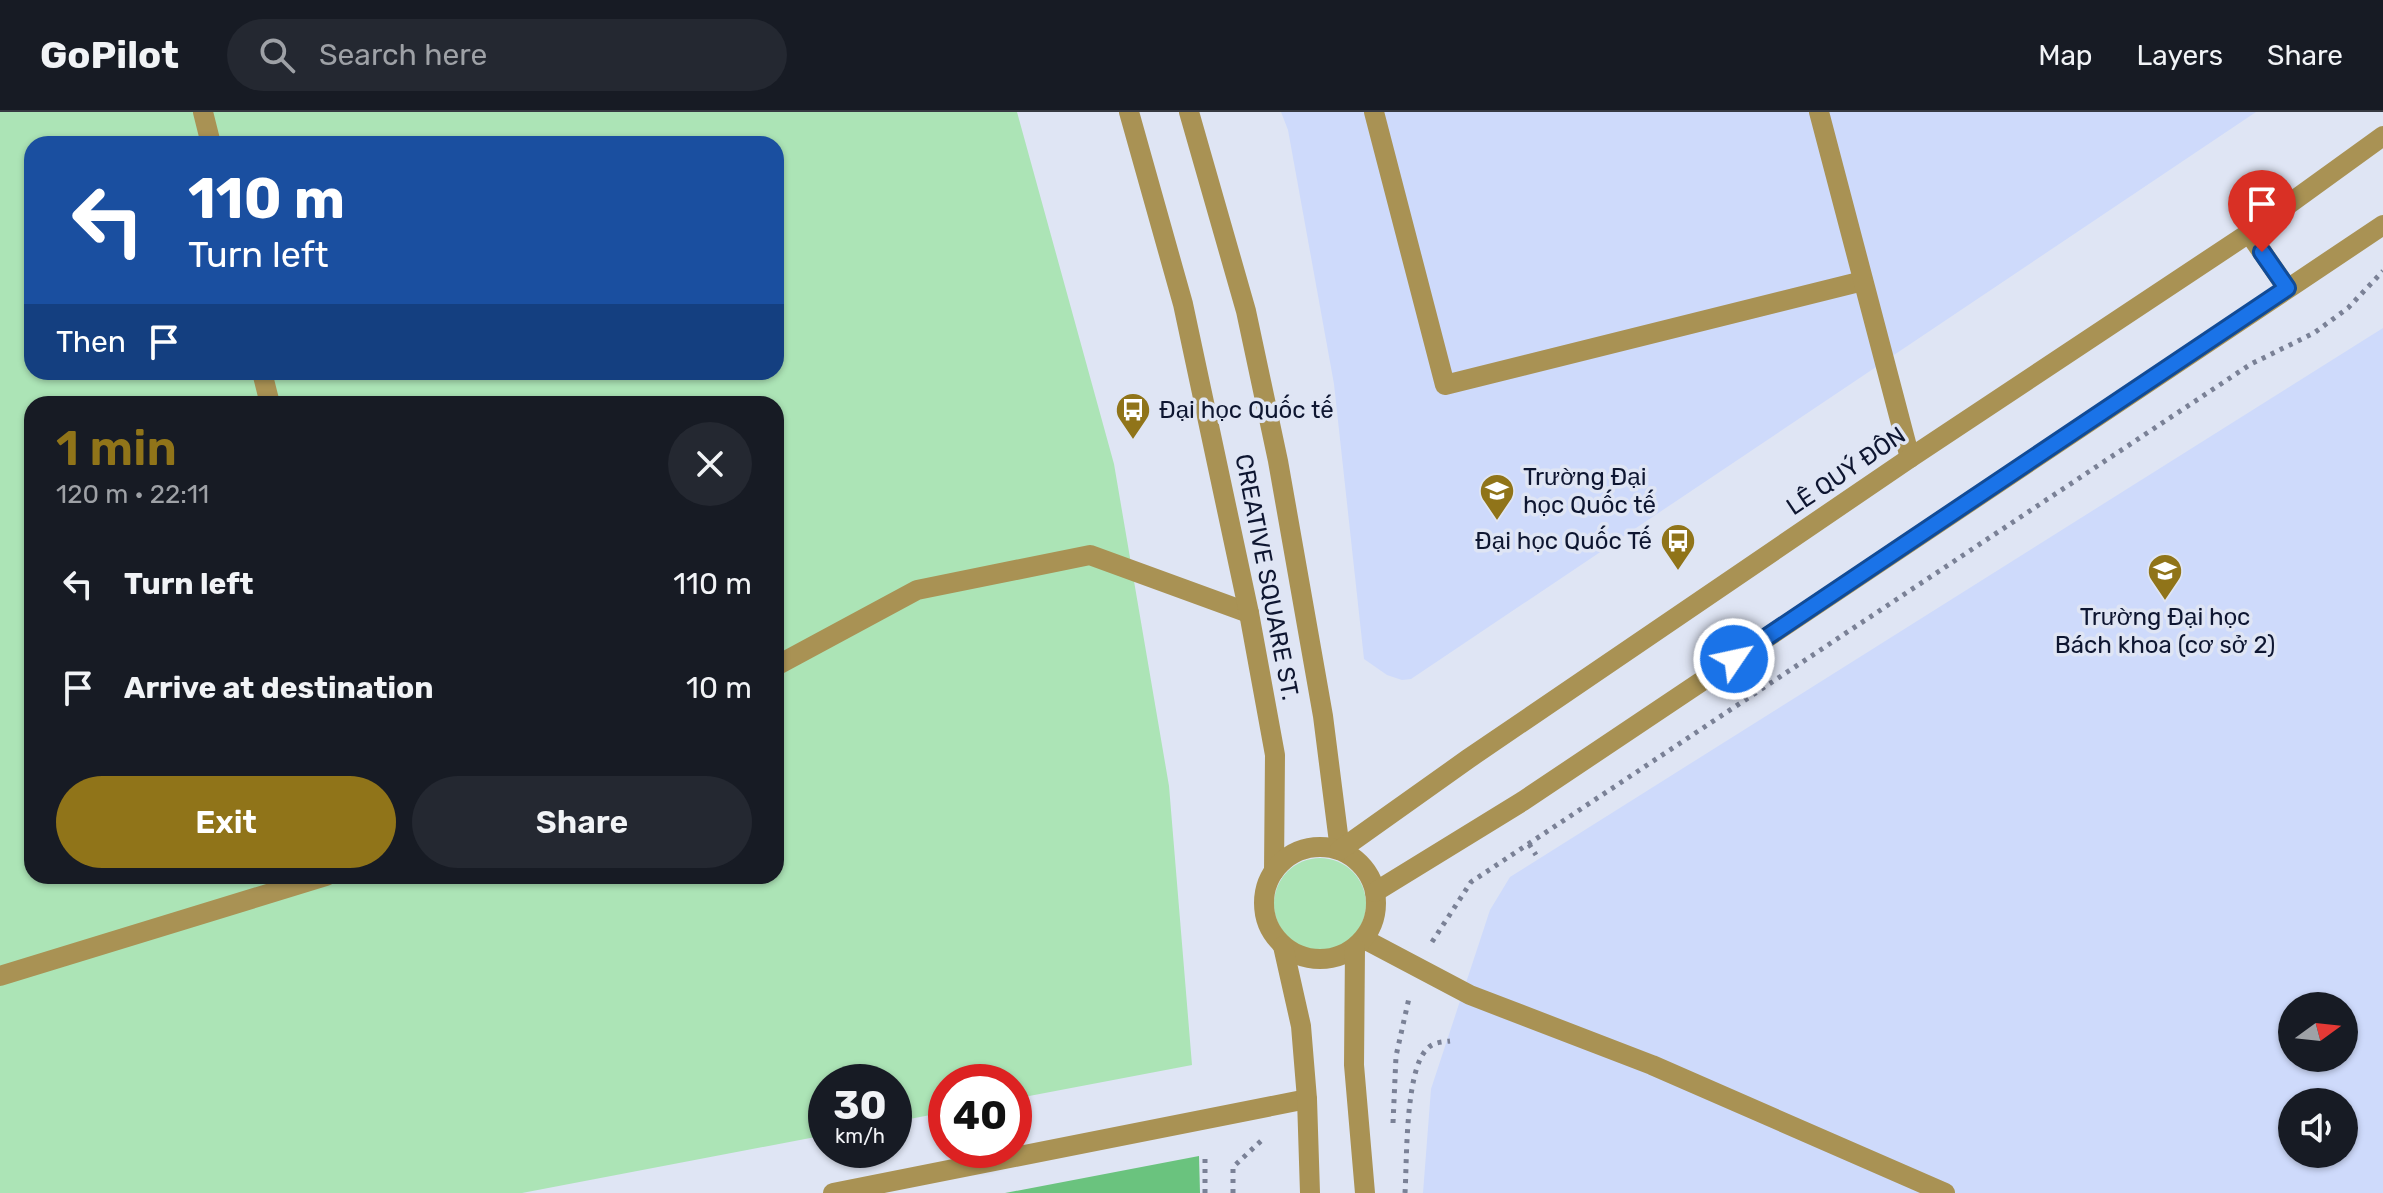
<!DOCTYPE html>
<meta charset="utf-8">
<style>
body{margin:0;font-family:Rubik,sans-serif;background:#242831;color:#f1f3f6;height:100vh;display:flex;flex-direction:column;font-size:30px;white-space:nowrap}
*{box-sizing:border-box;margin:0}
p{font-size:26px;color:#9ea1a6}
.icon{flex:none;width:44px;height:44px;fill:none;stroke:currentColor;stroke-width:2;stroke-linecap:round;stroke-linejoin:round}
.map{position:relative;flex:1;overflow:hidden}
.drawer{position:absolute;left:24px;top:284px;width:760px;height:488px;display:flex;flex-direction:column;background:#171b24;border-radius:24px;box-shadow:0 2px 6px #0004}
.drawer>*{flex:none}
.hud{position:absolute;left:24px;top:24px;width:760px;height:244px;border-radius:24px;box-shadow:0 2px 6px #0004;background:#1a4fa0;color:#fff;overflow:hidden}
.needle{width:52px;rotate:75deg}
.tools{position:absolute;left:2278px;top:880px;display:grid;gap:16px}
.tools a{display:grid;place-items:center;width:80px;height:80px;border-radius:50%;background:#171b24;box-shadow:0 2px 6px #0004;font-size:40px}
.speed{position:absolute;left:808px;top:952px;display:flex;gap:16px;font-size:40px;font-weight:700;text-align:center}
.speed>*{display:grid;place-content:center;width:104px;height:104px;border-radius:50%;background:#171b24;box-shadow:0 2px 6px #0004;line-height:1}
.speed small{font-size:20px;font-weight:400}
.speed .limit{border:12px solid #d22;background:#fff;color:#111}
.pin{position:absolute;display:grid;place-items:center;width:68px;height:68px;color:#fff;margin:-82px -34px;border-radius:50% 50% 50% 0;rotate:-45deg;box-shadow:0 0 8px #0007}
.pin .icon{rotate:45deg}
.me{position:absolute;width:88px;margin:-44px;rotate:56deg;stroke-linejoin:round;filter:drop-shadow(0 0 6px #0008)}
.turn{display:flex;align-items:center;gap:28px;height:168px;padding:0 32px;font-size:36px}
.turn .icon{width:104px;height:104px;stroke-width:2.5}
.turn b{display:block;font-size:56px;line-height:68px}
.then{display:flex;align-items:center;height:76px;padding:0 32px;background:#0003;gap:16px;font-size:30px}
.round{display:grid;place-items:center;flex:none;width:84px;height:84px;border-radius:42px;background:#242831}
.overview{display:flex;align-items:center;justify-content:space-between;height:136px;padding:0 32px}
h1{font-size:48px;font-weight:600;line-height:60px;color:#907419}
.action{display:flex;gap:16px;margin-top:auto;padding:16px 32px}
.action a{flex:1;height:92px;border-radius:48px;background:#907419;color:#fff;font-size:32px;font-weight:600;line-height:92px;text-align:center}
.action a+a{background:#242831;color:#f1f3f6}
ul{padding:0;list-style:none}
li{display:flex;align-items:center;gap:24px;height:104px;padding:0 32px}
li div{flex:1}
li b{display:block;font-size:30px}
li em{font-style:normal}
header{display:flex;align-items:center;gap:48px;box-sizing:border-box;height:112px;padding:0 40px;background:#171b24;border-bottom:2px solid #363941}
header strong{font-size:38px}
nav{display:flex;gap:44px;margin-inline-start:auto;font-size:28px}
.search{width:560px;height:72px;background:#242831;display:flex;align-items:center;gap:20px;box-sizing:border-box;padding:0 28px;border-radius:44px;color:#9ea1a6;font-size:30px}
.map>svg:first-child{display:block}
.built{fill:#cedafb;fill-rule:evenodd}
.green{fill:#ace4b6;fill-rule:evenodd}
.forest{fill:#6ac37e}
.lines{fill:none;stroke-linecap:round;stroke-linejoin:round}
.path{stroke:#7a8196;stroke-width:5;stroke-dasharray:4 6;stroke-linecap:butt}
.service{stroke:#a99254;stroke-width:20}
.minor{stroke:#a99254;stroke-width:20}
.tertiary{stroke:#a99254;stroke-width:20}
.route-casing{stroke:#114b97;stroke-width:20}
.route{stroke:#1a73e8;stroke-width:14}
.labels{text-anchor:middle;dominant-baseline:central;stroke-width:7;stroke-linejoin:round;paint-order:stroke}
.poi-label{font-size:24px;fill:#0e1631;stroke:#dfe5f4;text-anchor:start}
.street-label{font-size:24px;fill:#0e1631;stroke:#dfe5f4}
</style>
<header>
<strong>GoPilot</strong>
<div class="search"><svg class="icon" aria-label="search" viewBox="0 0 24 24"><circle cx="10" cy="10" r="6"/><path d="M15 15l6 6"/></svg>Search here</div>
<nav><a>Map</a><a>Layers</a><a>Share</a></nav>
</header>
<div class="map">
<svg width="2383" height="1081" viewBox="0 0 2383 1081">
<rect width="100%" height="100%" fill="#dfe5f4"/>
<!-- built -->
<g class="built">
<path d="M 1281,0 L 2256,0 L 1411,567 L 1402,568 L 1387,563 L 1364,547 L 1334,272 L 1288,18 Z"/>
<path d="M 2383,216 L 2383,1081 L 1423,1081 L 1431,977 L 1490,798 L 1510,765 ZM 2292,894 L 2344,894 L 2344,946 L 2292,946 ZM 2292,990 L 2344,990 L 2344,1042 L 2292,1042 Z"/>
</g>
<!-- green -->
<g class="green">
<path d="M 0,0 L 1017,0 L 1114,352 L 1169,674 L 1192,953 L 1014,987 L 1014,970 L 946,970 L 946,1000 L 894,1010 L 894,970 L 826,970 L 826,1023 L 522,1081 L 0,1081 ZM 32,32 L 776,32 L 776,260 L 32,260 ZM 32,292 L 776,292 L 776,764 L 32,764 Z"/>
<circle cx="1320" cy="792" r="46"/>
</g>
<!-- forest -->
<path class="forest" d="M 1199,1044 L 1200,1081 L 1005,1081 Z"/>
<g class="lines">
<!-- path -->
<g class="path">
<path d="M 1529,732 L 1536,743"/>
<path d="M 1432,830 L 1471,770 L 2251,252 L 2314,221 L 2348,196 L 2383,159"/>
<path d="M 1393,1011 L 1396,944 L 1409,886"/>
<path d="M 1205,1081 L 1205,1044"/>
<path d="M 1233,1081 L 1233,1055 L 1262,1028"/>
<path d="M 1405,1081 C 1407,1050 1405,958 1427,937 C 1433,930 1442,930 1450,929"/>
</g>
<!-- service -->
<g class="service">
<path d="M 203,0 L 211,32"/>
<path d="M 1374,0 L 1445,273 L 1863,169"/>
<path d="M 1819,0 L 1910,346"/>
<path d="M 262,260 L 270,292"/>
<path d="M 776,554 L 917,478 L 1090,443 L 1249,501"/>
<path d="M 1364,827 L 1470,883 L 1652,953 L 1945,1081"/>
<path d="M 0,864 L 326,764"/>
</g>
<!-- minor -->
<path class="minor" d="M 833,1081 L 1307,987"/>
<!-- tertiary -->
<g class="tertiary">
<path d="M 1129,0 L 1183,192 L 1249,501 L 1275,643 L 1274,759"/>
<path d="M 1189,0 L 1246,199 L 1278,349 L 1323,604 L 1340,738"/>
<path d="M 2249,121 L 2287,176"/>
<circle cx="1320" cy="791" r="56"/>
<path d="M 1340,738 L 1468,647 L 1910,346 L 2249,121 L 2383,24"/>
<path d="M 1375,780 L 1523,689 L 2383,113"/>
<path d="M 1283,834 L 1301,914 L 1307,987 L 1310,1081"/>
<path d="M 1355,836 L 1354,953 L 1365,1081"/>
</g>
</g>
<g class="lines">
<defs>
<path id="route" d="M 1734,547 L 2287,176 L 2262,140"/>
</defs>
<!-- route casing -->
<use href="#route" class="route-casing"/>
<!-- route -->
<use href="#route" class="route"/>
</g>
<!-- icons -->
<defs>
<symbol id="bus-pin" viewBox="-11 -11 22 30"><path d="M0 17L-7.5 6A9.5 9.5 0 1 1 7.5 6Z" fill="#907419" stroke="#dfe5f4"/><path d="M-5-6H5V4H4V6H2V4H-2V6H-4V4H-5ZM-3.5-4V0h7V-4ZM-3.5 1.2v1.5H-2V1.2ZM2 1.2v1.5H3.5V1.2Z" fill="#fff"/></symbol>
<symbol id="university-pin" viewBox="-11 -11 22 30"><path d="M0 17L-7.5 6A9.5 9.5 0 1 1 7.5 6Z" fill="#907419" stroke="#dfe5f4"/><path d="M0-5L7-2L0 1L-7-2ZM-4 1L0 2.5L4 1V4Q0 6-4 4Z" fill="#fff"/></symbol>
</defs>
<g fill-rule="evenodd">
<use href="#bus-pin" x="1113" y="278" width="40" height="54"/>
<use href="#university-pin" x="1477" y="359" width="40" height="54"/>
<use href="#bus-pin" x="1658" y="409" width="40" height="54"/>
<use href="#university-pin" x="2145" y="439" width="40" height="54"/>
</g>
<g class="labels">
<!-- poi labels -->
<g class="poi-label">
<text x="1159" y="298">Đại học Quốc tế</text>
<text x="1523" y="365">Trường Đại<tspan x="1523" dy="28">học Quốc tế</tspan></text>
<text x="1652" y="429" text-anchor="end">Đại học Quốc Tế</text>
<text x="2165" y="505" text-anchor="middle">Trường Đại học<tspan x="2165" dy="28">Bách khoa (cơ sở 2)</tspan></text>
</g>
<!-- street labels -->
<g class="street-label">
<text transform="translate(1846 359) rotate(-34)">LÊ QUÝ ĐÔN</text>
<text transform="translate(1267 465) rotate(79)">CREATIVE SQUARE ST.</text>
</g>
</g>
</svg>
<div class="tools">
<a><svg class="needle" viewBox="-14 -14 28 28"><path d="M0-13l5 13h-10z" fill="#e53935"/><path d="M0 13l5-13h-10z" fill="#9ea1a6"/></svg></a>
<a><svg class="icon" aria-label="sound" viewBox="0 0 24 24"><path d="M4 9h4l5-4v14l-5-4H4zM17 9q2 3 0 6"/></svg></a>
</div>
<div class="speed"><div>30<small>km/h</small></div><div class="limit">40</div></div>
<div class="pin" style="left:2262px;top:140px;background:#d93025"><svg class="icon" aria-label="arrive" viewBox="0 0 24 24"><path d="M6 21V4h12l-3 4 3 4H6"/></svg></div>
<svg class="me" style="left:1734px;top:547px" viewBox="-20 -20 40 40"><circle r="17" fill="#1a73e8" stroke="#fff" stroke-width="3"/><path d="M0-11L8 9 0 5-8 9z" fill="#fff"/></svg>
<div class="hud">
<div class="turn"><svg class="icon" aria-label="left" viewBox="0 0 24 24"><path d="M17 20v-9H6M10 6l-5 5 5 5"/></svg><div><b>110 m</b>Turn left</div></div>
<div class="then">Then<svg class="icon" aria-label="arrive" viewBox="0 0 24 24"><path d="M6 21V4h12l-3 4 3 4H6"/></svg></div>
</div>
<section class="drawer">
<div class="overview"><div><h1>1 min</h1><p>120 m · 22:11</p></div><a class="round"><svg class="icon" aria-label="close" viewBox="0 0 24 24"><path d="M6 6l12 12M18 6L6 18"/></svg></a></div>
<ul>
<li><svg class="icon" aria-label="left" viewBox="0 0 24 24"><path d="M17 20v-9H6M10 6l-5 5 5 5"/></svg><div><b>Turn left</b></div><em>110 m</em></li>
<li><svg class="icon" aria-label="arrive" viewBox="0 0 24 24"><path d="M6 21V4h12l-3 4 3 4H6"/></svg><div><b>Arrive at destination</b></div><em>10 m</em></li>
</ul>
<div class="action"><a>Exit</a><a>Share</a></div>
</section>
</div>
